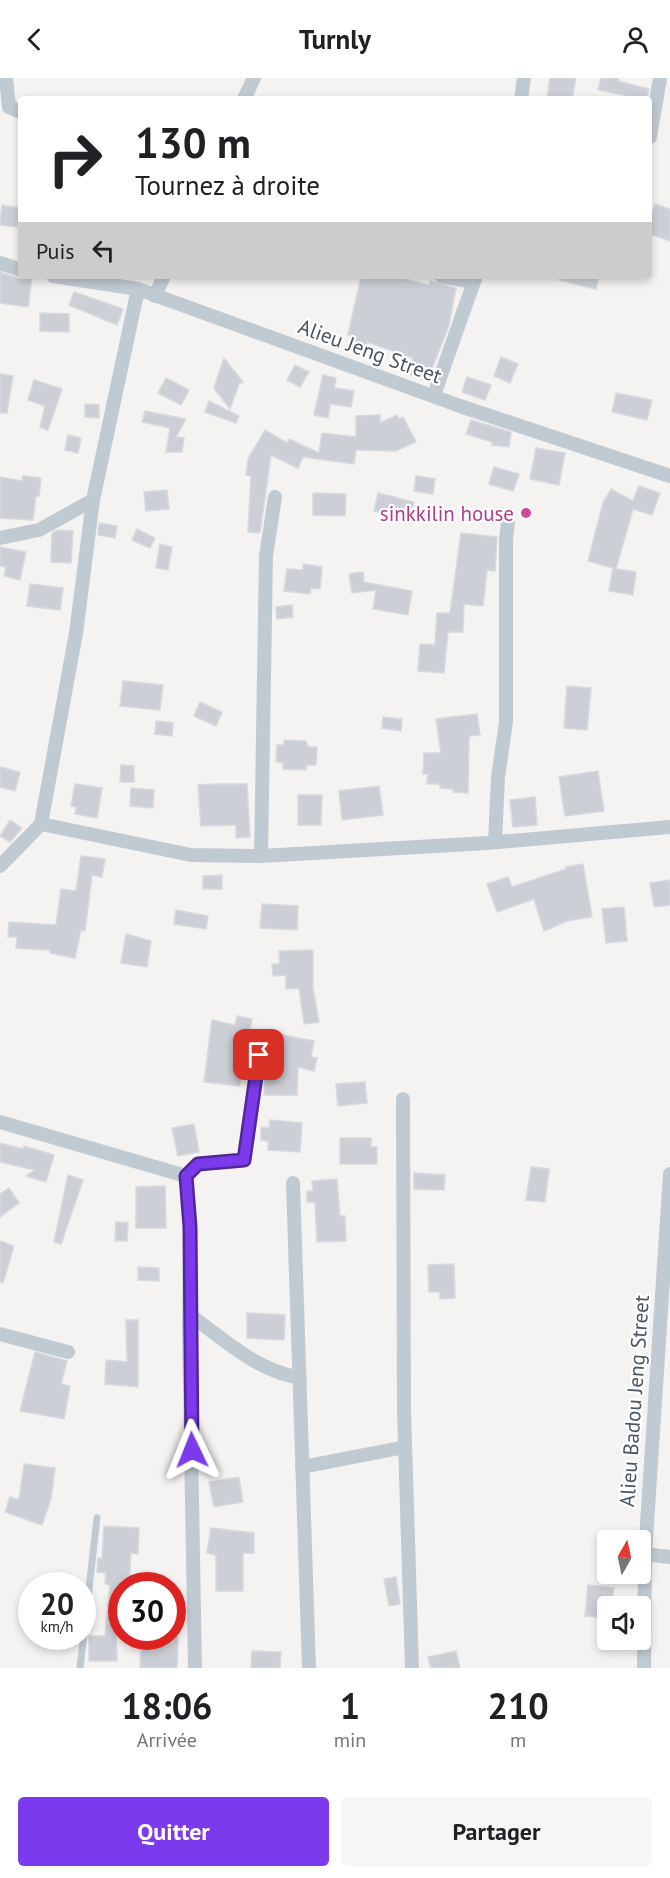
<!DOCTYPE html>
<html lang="fr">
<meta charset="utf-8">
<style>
body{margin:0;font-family:"PT Sans",sans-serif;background:#f6f6f6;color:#202124;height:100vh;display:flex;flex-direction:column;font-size:22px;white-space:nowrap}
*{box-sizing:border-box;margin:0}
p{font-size:20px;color:#757577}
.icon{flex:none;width:33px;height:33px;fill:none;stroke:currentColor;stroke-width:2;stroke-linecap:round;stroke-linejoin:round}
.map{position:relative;height:1590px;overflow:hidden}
.details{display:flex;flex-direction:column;background:#fff;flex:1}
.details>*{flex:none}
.banner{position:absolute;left:18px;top:18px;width:634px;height:183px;border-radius:6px;box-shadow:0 3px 9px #0003;background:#fff;color:#202124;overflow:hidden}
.needle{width:39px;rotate:9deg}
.controls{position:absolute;left:597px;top:1452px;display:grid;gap:12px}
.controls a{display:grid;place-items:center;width:54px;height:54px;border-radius:6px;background:#fff;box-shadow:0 3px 9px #0003;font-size:30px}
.speed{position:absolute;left:18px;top:1494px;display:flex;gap:12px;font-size:30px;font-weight:700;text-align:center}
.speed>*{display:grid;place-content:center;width:78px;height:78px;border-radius:50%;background:#fff;box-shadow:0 3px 9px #0003;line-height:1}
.speed small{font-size:15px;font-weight:400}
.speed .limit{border:9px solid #d22;background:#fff;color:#111}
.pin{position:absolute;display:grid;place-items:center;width:51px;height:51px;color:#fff;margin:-26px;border-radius:12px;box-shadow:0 3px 9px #0006}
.me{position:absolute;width:66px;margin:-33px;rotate:358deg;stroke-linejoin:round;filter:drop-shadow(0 0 4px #0008)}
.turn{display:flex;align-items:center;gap:21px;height:126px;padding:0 18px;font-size:27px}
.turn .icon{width:78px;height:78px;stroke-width:2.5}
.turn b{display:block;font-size:42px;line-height:51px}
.then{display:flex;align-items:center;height:57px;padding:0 18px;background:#0003;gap:12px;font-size:22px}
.eta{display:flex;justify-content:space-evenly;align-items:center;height:102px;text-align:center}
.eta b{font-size:36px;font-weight:800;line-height:42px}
.button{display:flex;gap:12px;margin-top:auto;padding:12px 18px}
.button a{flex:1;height:69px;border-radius:6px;background:#7c3aed;color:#fff;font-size:24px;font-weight:800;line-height:69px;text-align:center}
.button a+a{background:#f6f6f6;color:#202124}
header{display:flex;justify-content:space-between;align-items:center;height:78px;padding:0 18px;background:#fff;font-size:27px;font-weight:800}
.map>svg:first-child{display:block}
.building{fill:#cccfd5;stroke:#d6d9de;stroke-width:1.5}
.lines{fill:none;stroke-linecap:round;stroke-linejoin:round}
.service{stroke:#c0cad2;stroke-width:7}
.minor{stroke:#c0cad2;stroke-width:14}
.route-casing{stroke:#51269a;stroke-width:15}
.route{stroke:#7c3aed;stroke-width:10}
.hotel-dot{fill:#d1479c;stroke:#fff;stroke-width:2}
.labels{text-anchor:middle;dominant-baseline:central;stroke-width:4.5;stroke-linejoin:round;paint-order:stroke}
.street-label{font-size:21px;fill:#495661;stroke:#fff}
.hotel-label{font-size:21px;fill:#b23c85;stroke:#fff;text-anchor:end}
</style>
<header><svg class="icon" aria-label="back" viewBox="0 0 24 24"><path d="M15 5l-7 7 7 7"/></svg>Turnly<svg class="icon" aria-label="person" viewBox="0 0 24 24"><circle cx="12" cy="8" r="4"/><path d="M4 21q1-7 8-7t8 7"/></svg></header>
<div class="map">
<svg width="670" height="1590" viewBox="0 0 670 1590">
<rect width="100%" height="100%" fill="#f5f2f2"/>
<!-- building -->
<g class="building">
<path d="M 550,0 L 576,0 L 572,21 L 547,21 Z"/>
<path d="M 601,0 L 619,0 L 618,3 L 649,11 L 647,21 L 623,21 L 624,17 L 598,12 Z"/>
<path d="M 655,126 L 670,131 L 670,163 L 650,156 L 650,143 Z"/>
<path d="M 2,127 L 20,130 L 17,149 L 0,147 Z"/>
<path d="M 0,194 L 19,201 L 32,199 L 28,229 L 0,225 Z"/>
<path d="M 361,198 L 392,198 L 429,207 L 430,203 L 456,210 L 449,247 L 427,303 L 407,295 L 413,280 L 367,264 L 365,272 L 352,269 L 355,259 L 348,257 Z"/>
<path d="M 560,198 L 599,198 L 596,211 L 559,202 Z"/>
<path d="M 74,214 L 123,231 L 117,247 L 69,227 Z"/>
<path d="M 40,235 L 69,236 L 69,254 L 40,253 Z"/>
<path d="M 501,279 L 518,286 L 510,305 L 494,298 Z"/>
<path d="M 224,280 L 243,304 L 239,306 L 230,331 L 214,310 Z"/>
<path d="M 295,287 L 309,294 L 300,309 L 287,302 Z"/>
<path d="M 0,296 L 13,298 L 7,335 L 0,335 Z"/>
<path d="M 323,297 L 336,300 L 334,310 L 354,313 L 351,329 L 330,326 L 328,340 L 314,337 Z"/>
<path d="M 467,299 L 491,307 L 485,322 L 462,314 Z"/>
<path d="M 166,300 L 189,312 L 181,327 L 158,315 Z"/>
<path d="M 34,302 L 62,311 L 48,352 L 40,349 L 45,328 L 28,322 Z"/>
<path d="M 616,315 L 652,322 L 647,342 L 612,334 Z"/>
<path d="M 209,323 L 239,338 L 236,345 L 205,334 Z"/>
<path d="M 85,326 L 99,327 L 99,340 L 85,339 Z"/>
<path d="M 145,333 L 186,341 L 176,359 L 184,360 L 182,374 L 166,374 L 170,350 L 142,344 Z"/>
<path d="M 380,337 L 380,345 L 397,337 L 399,341 L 403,339 L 416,364 L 396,373 L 356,372 L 354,386 L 303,379 L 298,390 L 271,377 L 260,455 L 248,454 L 251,398 L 246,397 L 248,381 L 265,352 L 287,365 L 289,361 L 319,375 L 322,355 L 356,359 L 356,338 Z"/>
<path d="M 471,342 L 511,354 L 509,369 L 492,367 L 492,364 L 466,356 Z"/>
<path d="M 68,357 L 81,360 L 78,375 L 65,372 Z"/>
<path d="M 536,370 L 565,375 L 559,407 L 530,401 Z"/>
<path d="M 494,389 L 519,396 L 513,413 L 489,406 Z"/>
<path d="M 23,398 L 41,400 L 39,418 L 36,418 L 33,442 L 0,440 L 0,399 L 22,403 Z"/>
<path d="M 416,398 L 435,401 L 433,416 L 414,413 Z"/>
<path d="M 639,408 L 660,415 L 652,437 L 633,431 L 616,491 L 636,494 L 633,517 L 609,513 L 613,490 L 588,483 L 603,425 L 611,411 L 633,423 Z"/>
<path d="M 167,412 L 169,431 L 146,433 L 144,414 Z"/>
<path d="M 313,415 L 346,416 L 345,438 L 313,437 Z"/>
<path d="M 378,415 L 414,424 L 411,437 L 397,434 L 396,439 L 374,433 Z"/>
<path d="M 99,445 L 117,448 L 115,460 L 98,457 Z"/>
<path d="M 137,451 L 155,460 L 150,470 L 132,462 Z"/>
<path d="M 57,452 L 73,453 L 71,485 L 51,484 L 52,455 Z"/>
<path d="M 461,455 L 497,459 L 495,493 L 487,492 L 483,528 L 464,526 L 463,554 L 448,554 L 444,595 L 418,593 L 420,566 L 435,567 L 437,535 L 450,535 Z"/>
<path d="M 160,466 L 172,469 L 168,492 L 156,490 Z"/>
<path d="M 0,469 L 26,474 L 20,502 L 4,498 L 6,489 L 0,488 Z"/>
<path d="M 303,486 L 322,489 L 320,511 L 311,510 L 310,516 L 284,513 L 287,491 L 303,492 Z"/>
<path d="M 363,494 L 364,504 L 412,513 L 408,537 L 373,531 L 376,512 L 352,515 L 349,496 Z"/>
<path d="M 30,506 L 63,510 L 60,532 L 27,528 Z"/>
<path d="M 292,527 L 293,539 L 277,541 L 276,529 Z"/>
<path d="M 123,603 L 163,607 L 160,632 L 120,628 Z"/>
<path d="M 567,608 L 591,610 L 587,652 L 564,650 Z"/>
<path d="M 200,624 L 222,634 L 216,648 L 194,638 Z"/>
<path d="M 477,636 L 480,657 L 469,658 L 468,715 L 453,714 L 453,711 L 440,710 L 440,706 L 427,706 L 428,696 L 423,696 L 424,675 L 441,675 L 436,641 Z"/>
<path d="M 383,639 L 402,641 L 401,653 L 382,650 Z"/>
<path d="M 156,643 L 173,645 L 172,658 L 155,656 Z"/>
<path d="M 284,662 L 306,663 L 308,669 L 317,669 L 316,687 L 306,687 L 306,692 L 283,691 L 283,685 L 276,684 L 277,667 L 284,667 Z"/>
<path d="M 121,687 L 134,688 L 134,704 L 120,704 Z"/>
<path d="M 0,689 L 20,694 L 15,713 L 0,709 Z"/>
<path d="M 598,693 L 604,733 L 565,738 L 559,699 Z"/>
<path d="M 75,706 L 102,710 L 97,740 L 75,736 L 76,729 L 71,728 Z"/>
<path d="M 216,706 L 247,706 L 250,759 L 236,760 L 236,747 L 201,748 L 198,707 Z"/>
<path d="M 379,708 L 383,737 L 342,742 L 339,713 Z"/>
<path d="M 131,710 L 154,712 L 153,730 L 130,728 Z"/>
<path d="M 298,717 L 322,717 L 321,747 L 298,747 Z"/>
<path d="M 535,719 L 537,747 L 513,749 L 510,722 Z"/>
<path d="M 10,742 L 22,750 L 10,764 L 0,758 Z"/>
<path d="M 81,778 L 105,781 L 102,799 L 92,797 L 85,853 L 81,852 L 75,880 L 50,875 L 50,872 L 16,870 L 17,859 L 8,859 L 9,844 L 56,847 L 61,811 L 76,813 Z"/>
<path d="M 583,786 L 592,839 L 567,843 L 544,853 L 534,821 L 497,834 L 487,806 L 508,799 L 512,809 L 566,791 L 566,789 Z"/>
<path d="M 222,797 L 222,811 L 203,811 L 203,798 Z"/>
<path d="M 670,802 L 670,827 L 654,829 L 650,805 Z"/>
<path d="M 262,826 L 298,828 L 297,852 L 260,850 Z"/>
<path d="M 624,829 L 627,863 L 606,865 L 602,831 Z"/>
<path d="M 176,832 L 208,838 L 206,851 L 174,846 Z"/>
<path d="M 126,856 L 151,863 L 147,889 L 121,885 Z"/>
<path d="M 313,872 L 313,910 L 319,944 L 304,946 L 299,910 L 286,911 L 286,897 L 273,898 L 272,886 L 280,886 L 279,873 Z"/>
<path d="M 237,938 L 252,941 L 248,962 L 245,961 L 240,1008 L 204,1004 L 212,942 L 235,947 Z"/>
<path d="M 278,956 L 314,963 L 311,979 L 317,980 L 314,993 L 298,989 L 297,1017 L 264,1017 L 265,1000 L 268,1000 L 273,977 L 267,973 L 270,961 L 277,962 Z"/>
<path d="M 365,1004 L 367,1025 L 338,1028 L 336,1006 Z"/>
<path d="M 270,1042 L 302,1045 L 300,1074 L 268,1072 L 268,1063 L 261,1062 L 261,1049 L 269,1050 Z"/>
<path d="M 194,1046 L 199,1074 L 178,1078 L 172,1050 Z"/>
<path d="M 340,1060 L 371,1060 L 371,1069 L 377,1069 L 377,1086 L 340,1086 Z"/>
<path d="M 0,1065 L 23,1071 L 24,1068 L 54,1077 L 46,1104 L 26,1098 L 35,1092 L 0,1084 Z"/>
<path d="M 531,1089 L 549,1091 L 545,1124 L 526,1122 Z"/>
<path d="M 414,1095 L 445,1097 L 444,1112 L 414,1111 Z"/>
<path d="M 68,1097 L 83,1102 L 61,1166 L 54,1164 Z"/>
<path d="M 337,1101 L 340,1138 L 345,1138 L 346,1163 L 317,1164 L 315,1124 L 307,1124 L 307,1113 L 313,1113 L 312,1103 Z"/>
<path d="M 165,1108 L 166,1150 L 136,1150 L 136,1109 Z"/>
<path d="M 9,1110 L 19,1125 L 0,1139 L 0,1116 Z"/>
<path d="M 116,1144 L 128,1145 L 127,1163 L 115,1163 Z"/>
<path d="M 0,1163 L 14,1168 L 3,1205 L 0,1204 Z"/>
<path d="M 454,1186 L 455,1220 L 440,1221 L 440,1214 L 429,1214 L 428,1187 Z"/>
<path d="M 138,1189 L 159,1190 L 159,1203 L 138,1202 Z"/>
<path d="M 247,1235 L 285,1237 L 284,1262 L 247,1260 Z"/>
<path d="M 126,1242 L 138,1242 L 138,1309 L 105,1306 L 106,1282 L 127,1284 Z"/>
<path d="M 35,1274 L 67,1283 L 61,1306 L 70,1308 L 64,1341 L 20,1333 Z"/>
<path d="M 24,1386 L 55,1390 L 51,1421 L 42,1447 L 5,1434 L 10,1419 L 19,1422 Z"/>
<path d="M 239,1399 L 243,1424 L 214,1429 L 209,1404 Z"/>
<path d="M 104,1448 L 139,1450 L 138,1476 L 131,1475 L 129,1508 L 122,1508 L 122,1558 L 116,1558 L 117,1583 L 89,1583 L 89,1558 L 105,1558 L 110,1507 L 105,1506 L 106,1495 L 97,1494 L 98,1480 L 102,1481 Z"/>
<path d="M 211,1450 L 254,1455 L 254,1475 L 243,1475 L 243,1513 L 216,1513 L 216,1477 L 207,1475 Z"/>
<path d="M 396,1499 L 400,1526 L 389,1528 L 384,1501 Z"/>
<path d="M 588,1507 L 614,1510 L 612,1528 L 608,1528 L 608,1540 L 585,1538 Z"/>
<path d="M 142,1558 L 178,1558 L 177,1590 L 140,1590 Z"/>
<path d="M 252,1573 L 281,1574 L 280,1590 L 251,1590 Z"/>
<path d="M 456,1573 L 460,1590 L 431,1590 L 428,1579 Z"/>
</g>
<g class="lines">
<!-- service -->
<path class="service" d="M 80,1590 L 97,1440"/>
<!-- minor -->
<g class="minor">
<path d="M 6,0 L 9,29 L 21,34"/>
<path d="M 244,21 L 254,0"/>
<path d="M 521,21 L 524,0"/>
<path d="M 650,59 L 660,0"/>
<path d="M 0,185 L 21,192"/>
<path d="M 53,198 L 138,211 L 460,328 L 670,398"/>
<path d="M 441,198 L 473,204"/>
<path d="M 155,218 L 164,198"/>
<path d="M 434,317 L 476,198"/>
<path d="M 0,460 L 39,452 L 93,422"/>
<path d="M 41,746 L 191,777 L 261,778 L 487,765 L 670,749"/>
<path d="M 41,746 L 76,555 L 93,422 L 138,211"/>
<path d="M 495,764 L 498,699 L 506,644 L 506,462 L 508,444"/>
<path d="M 261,778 L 266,478 L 275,419"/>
<path d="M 0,788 L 41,746"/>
<path d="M 403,1021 L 404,1332 L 412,1590"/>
<path d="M 0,1044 L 186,1098 L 190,1149 L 189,1252 L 195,1590"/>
<path d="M 186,1098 L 198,1086 L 244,1082 L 259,977"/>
<path d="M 293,1105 L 309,1590"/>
<path d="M 189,1236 C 224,1262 256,1292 300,1300"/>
<path d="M 0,1256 L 68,1274"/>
<path d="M 302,1389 L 405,1369"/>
<path d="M 645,1476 L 670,1479"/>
<path d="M 644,1590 L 645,1476 L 670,1096"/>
</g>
</g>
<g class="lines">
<defs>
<path id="route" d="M 192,1372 L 190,1149 L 186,1098 L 198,1086 L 244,1082 L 259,977"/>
</defs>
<!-- route casing -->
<use href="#route" class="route-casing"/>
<!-- route -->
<use href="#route" class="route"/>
</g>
<!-- markers -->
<circle class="hotel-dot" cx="526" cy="435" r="6"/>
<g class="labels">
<!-- street labels -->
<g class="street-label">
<text transform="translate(370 273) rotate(20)">Alieu Jeng Street</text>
<text transform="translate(634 1323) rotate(-86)">Alieu Badou Jeng Street</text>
</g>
<!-- hotel labels -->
<g class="hotel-label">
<text x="514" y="435">sinkkilin house</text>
</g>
</g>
</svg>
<div class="controls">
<a><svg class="needle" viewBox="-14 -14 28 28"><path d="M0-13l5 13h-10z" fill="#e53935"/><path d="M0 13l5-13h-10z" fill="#757577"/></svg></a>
<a><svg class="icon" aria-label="sound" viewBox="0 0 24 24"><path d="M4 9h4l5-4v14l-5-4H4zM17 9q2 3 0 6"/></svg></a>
</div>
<div class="speed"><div>20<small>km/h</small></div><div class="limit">30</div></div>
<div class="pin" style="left:259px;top:977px;background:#d93025"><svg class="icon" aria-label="arrive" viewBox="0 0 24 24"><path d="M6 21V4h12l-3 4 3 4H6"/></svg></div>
<svg class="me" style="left:192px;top:1372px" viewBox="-20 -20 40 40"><path d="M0-17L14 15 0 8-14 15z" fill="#7c3aed" stroke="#fff" stroke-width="4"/></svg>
<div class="banner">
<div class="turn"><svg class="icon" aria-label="right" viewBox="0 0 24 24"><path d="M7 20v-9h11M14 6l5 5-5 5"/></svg><div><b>130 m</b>Tournez à droite</div></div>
<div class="then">Puis<svg class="icon" aria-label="left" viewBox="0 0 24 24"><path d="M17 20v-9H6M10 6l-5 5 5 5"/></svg></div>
</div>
</div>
<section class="details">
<div class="eta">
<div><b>18:06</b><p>Arrivée</p></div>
<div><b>1</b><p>min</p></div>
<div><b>210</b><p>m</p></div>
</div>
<div class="button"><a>Quitter</a><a>Partager</a></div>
</section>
